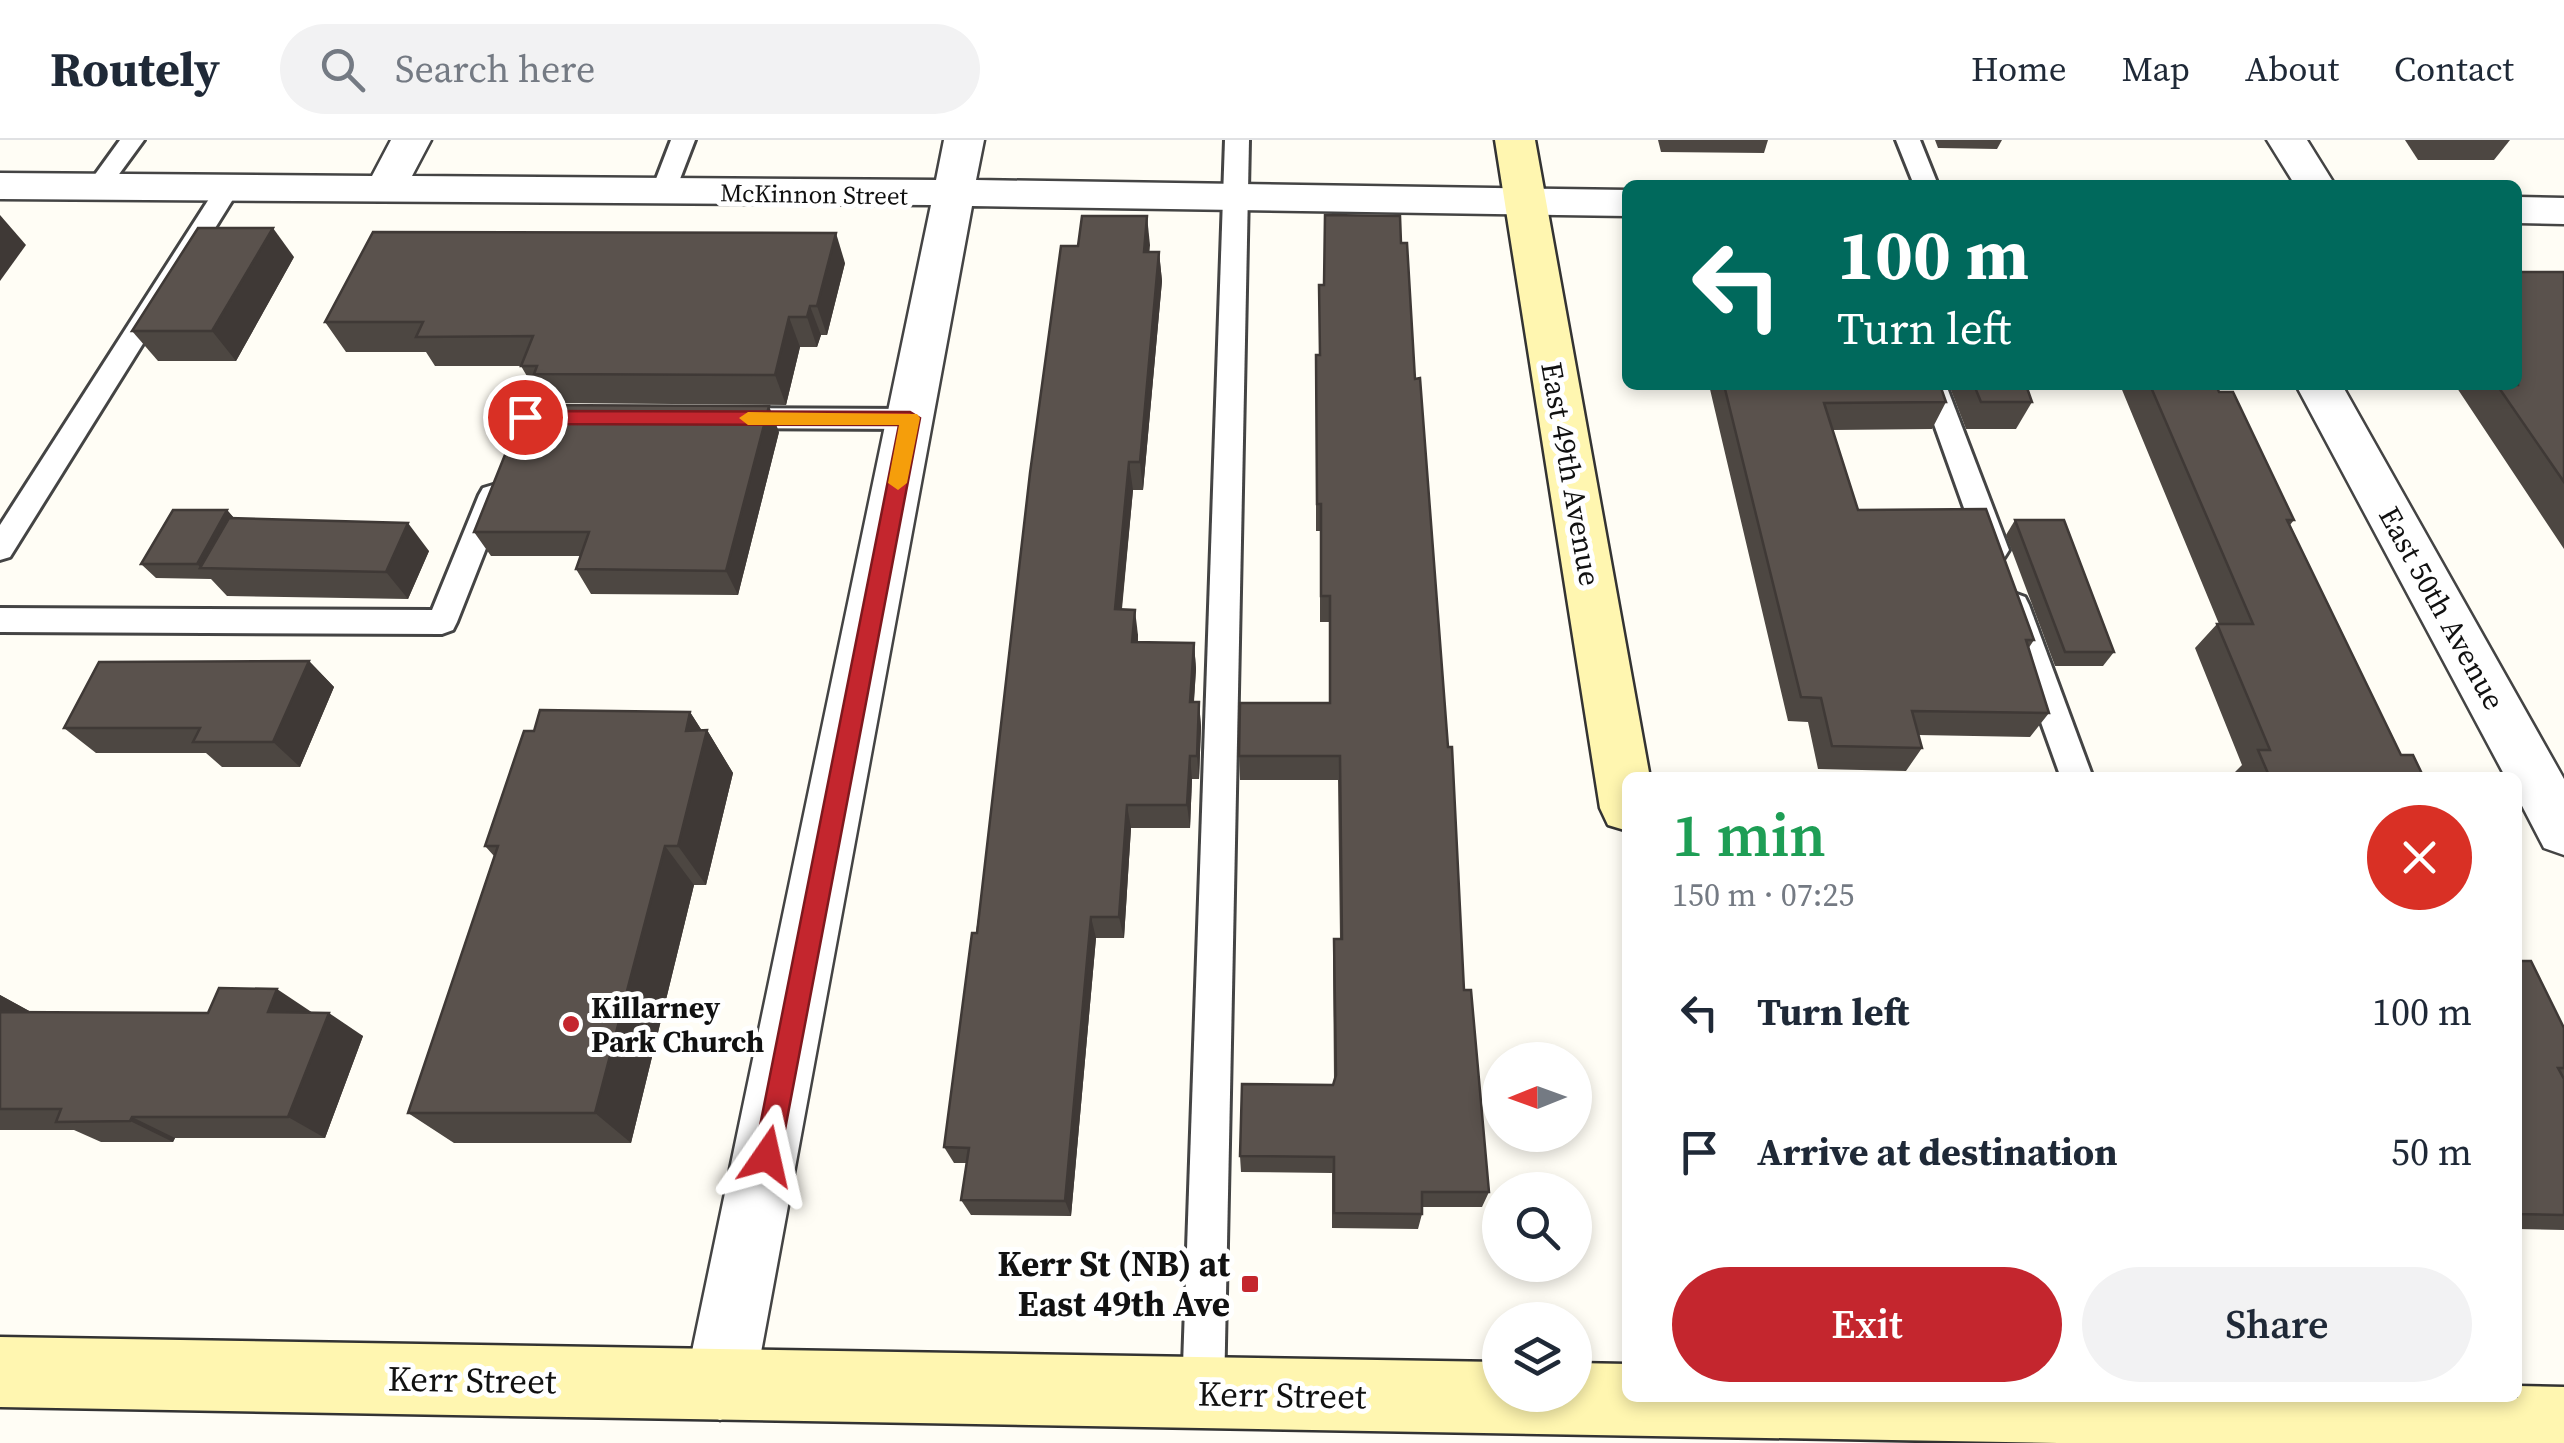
<!DOCTYPE html>
<meta charset="utf-8">
<style>
body{margin:0;font-family:"Source Serif 4",serif;background:#f2f2f3;color:#1f2937;height:100vh;display:flex;flex-direction:column;font-size:38px;white-space:nowrap}
*{box-sizing:border-box;margin:0}
p{font-size:32px;color:#747a83}
.icon{flex:none;width:55px;height:55px;fill:none;stroke:currentColor;stroke-width:2;stroke-linecap:round;stroke-linejoin:round}
.map{position:relative;flex:1;overflow:hidden}
.side{position:absolute;left:1622px;top:632px;width:900px;height:630px;display:flex;flex-direction:column;background:#fff;border-radius:15px;box-shadow:0 5px 15px #0003}
.side>*{flex:none}
.guide{position:absolute;left:1622px;top:40px;width:900px;height:210px;border-radius:15px;box-shadow:0 5px 15px #0003;background:#00695c;color:#fff;overflow:hidden}
.needle{width:65px;rotate:269deg}
.tools{position:absolute;left:1482px;top:902px;display:grid;gap:20px}
.tools a{display:grid;place-items:center;width:110px;height:110px;border-radius:50%;background:#fff;box-shadow:0 5px 15px #0003;font-size:50px}
.pin{position:absolute;display:grid;place-items:center;width:85px;height:85px;color:#fff;margin:-42px;border:5px solid #fff;border-radius:50%;box-shadow:0 2px 10px #0007}
.me{position:absolute;width:110px;margin:-55px;rotate:11deg;stroke-linejoin:round;filter:drop-shadow(0 0 8px #0008)}
.turn{display:flex;align-items:center;gap:35px;height:210px;padding:0 50px;font-size:45px}
.turn .icon{width:130px;height:130px;stroke-width:2.5}
.turn b{display:block;font-size:70px;line-height:85px}
.round{display:grid;place-items:center;flex:none;width:105px;height:105px;border-radius:52px;background:#f2f2f3}
.summary{display:flex;align-items:center;justify-content:space-between;height:170px;padding:0 50px}
h1{font-size:60px;font-weight:600;line-height:75px;color:#1e9e55}
.button{display:flex;gap:20px;margin-top:auto;padding:20px 50px}
.button a{flex:1;height:115px;border-radius:60px;background:#c4262e;color:#fff;font-size:40px;font-weight:600;line-height:115px;text-align:center}
.button a+a{background:#f2f2f3;color:#1f2937}
ul{padding:0;list-style:none}
li{display:flex;align-items:center;gap:30px;height:140px;padding:0 50px}
li div{flex:1}
li b{display:block;font-size:38px}
li em{font-style:normal}
header{display:flex;align-items:center;gap:60px;box-sizing:border-box;height:140px;padding:0 50px;background:#fff;border-bottom:2px solid #e0e1e3}
header strong{font-size:48px}
nav{display:flex;gap:55px;margin-inline-start:auto;font-size:35px}
.search{width:700px;height:90px;background:#f2f2f3;display:flex;align-items:center;gap:25px;box-sizing:border-box;padding:0 35px;border-radius:55px;color:#747a83;font-size:38px}
.map>svg:first-child{display:block}
.lines{fill:none;stroke-linecap:round;stroke-linejoin:round}
.lane-casing{stroke:#444;stroke-width:6}
.street-casing{stroke:#444;stroke-width:5}
.secondary-casing{stroke:#333;stroke-width:5}
.lane{fill:#fff;fill-rule:evenodd}
.street{fill:#fff;fill-rule:evenodd}
.secondary{fill:#fff6b0;fill-rule:evenodd}
.wall{fill:#4d4742}
.shaded-wall{fill:#3f3936}
.building{fill:#5a524d;stroke:#3f3936;stroke-width:2.5}
.route{fill:#c4262e;stroke:#7f191e;stroke-width:2.5}
.slow{fill:#f59e0b}
.poi-dot{fill:#c4262e;stroke:#fff;stroke-width:4}
.labels{text-anchor:middle;dominant-baseline:central;stroke-width:10;stroke-linejoin:round;paint-order:stroke}
.far-street-label{font-size:25px;fill:#111;stroke:#fff}
.street-label{font-size:30px;fill:#111;stroke:#fff}
.poi-label{font-size:30px;font-weight:bold;fill:#111;stroke:#fff;text-anchor:start}
.near-poi-label{font-size:35px;font-weight:bold;fill:#111;stroke:#fff;text-anchor:end}
.near-street-label{font-size:35px;fill:#111;stroke:#fff}
</style>
<header>
<strong>Routely</strong>
<div class="search"><svg class="icon" aria-label="search" viewBox="0 0 24 24"><circle cx="10" cy="10" r="6"/><path d="M15 15l6 6"/></svg>Search here</div>
<nav><a>Home</a><a>Map</a><a>About</a><a>Contact</a></nav>
</header>
<div class="map">
<svg width="2564" height="1303" viewBox="0 0 2564 1303">
<rect width="100%" height="100%" fill="#fffdf5"/>
<g class="lines">
<defs>
<g id="lane">
<path d="M 120,0 L 144,0 L 106,52 L 90,52 L 86,47 Z"/>
<path d="M 671,0 L 695,0 L 675,52 L 663,59 L 651,52 Z"/>
<path d="M 1225,0 L 1249,0 L 1224,1255 L 1218,1270 L 1203,1276 L 1188,1270 L 1182,1255 Z"/>
<path d="M 1896,0 L 1920,0 L 1938,45 L 1914,45 Z"/>
<path d="M 228,41 L 240,48 L 10,417 L 0,420 L 0,385 L 216,48 Z"/>
<path d="M 1920,245 L 1946,245 L 2009,410 L 2004,418 L 1994,421 L 1984,418 L 1979,410 Z"/>
<path d="M 729,268 L 910,269 L 920,272 L 924,279 L 920,286 L 910,289 L 729,288 L 719,285 L 715,278 L 719,271 Z"/>
<path d="M 493,345 L 503,348 L 507,355 L 457,482 L 453,490 L 442,494 L 0,492 L 0,468 L 432,470 L 479,355 L 483,348 Z"/>
<path d="M 2014,453 L 2025,457 L 2029,465 L 2093,638 L 2061,638 L 1999,465 L 2003,457 Z"/>
</g>
<g id="street">
<path d="M 391,0 L 431,0 L 412,36 L 936,40 L 944,0 L 984,0 L 976,40 L 1628,50 L 1628,76 L 972,66 L 755,1245 L 745,1270 L 720,1280 L 695,1270 L 685,1245 L 931,65 L 0,59 L 0,33 L 372,36 Z"/>
<path d="M 2267,0 L 2307,0 L 2335,45 L 2295,45 Z"/>
<path d="M 2518,57 L 2564,58 L 2564,84 L 2518,83 Z"/>
<path d="M 2296,245 L 2342,245 L 2564,639 L 2564,715 L 2544,708 L 2518,658 L 2518,638 L 2506,638 Z"/>
</g>
<g id="secondary">
<path d="M 1495,0 L 1535,0 L 1650,638 L 1628,638 L 1628,691 L 1608,685 L 1600,668 Z"/>
<path d="M 0,1197 L 1500,1222 L 1500,1255 L 1575,1255 L 1575,1223 L 1628,1224 L 1628,1258 L 2518,1258 L 2518,1246 L 2564,1247 L 2564,1303 L 2058,1303 L 0,1267 Z"/>
</g>
</defs>
<!-- lane casing -->
<use href="#lane" class="lane-casing"/>
<!-- street casing -->
<use href="#street" class="street-casing"/>
<!-- secondary casing -->
<use href="#secondary" class="secondary-casing"/>
<!-- lane -->
<use href="#lane" class="lane"/>
<!-- street -->
<use href="#street" class="street"/>
<!-- secondary -->
<use href="#secondary" class="secondary"/>
</g>
<!-- wall -->
<g class="wall">
<path d="M 1658,0 L 1768,0 L 1764,13 L 1661,12 Z"/>
<path d="M 1935,0 L 2002,0 L 1997,9 L 1938,8 Z"/>
<path d="M 2405,0 L 2510,0 L 2494,20 L 2418,20 Z"/>
<path d="M 1147,76 L 1149,112 L 1159,112 L 1162,141 L 1143,350 L 1133,350 L 1122,469 L 1138,495 L 1138,502 L 1194,503 L 1196,529 L 1194,562 L 1199,562 L 1201,587 L 1199,639 L 1192,639 L 1190,688 L 1131,688 L 1124,798 L 1096,798 L 1071,1076 L 971,1075 L 961,1060 L 966,1023 L 954,1023 L 944,1007 L 1078,106 Z"/>
<path d="M 294,117 L 236,221 L 158,221 L 132,191 Z"/>
<path d="M 845,123 L 827,195 L 821,195 L 817,207 L 800,207 L 786,265 L 550,263 L 546,255 L 538,255 L 521,226 L 435,226 L 426,212 L 346,212 L 325,182 Z"/>
<path d="M 2564,132 L 2564,409 L 2455,245 L 2518,245 Z"/>
<path d="M 1319,145 L 1415,239 L 1464,850 L 1489,1052 L 1482,1067 L 1422,1067 L 1422,1074 L 1418,1089 L 1332,1088 L 1332,1033 L 1241,1032 L 1240,1016 L 1333,945 L 1334,941 L 1333,819 L 1334,799 L 1340,799 L 1338,640 L 1240,640 L 1239,616 L 1329,563 L 1329,482 L 1320,482 L 1320,391 L 1316,391 L 1316,215 L 1319,215 Z"/>
<path d="M 1709,245 L 1940,245 L 1946,262 L 1932,289 L 1833,290 L 1858,370 L 2034,500 L 2028,509 L 2049,573 L 2030,597 L 1918,595 L 1922,608 L 1906,631 L 1818,629 L 1808,582 L 1788,581 Z"/>
<path d="M 1949,245 L 2026,245 L 2032,262 L 2016,289 L 1966,289 Z"/>
<path d="M 2120,245 L 2216,245 L 2294,380 L 2290,385 L 2401,615 L 2424,638 L 2236,638 L 2234,633 L 2242,625 L 2195,508 L 2217,484 L 2219,484 Z"/>
<path d="M 779,292 L 738,455 L 591,454 L 576,429 L 581,416 L 491,416 L 474,392 Z"/>
<path d="M 227,370 L 234,378 L 429,411 L 408,459 L 227,456 L 211,439 L 156,438 L 141,424 Z"/>
<path d="M 2015,380 L 2114,512 L 2103,526 L 2055,526 L 2006,395 Z"/>
<path d="M 309,521 L 334,547 L 300,627 L 222,627 L 206,613 L 96,613 L 64,588 Z"/>
<path d="M 690,572 L 702,591 L 707,590 L 733,633 L 706,745 L 694,745 L 631,1003 L 454,1003 L 408,973 L 494,716 L 485,706 L 534,591 Z"/>
<path d="M 2518,821 L 2564,888 L 2564,1090 L 2518,1089 Z"/>
<path d="M 0,855 L 31,872 L 312,873 L 363,896 L 325,998 L 175,998 L 173,1002 L 101,1002 L 74,990 L 0,990 Z"/>
</g>
<!-- shaded-wall -->
<g class="shaded-wall">
<path d="M 0,75 L 26,105 L 0,141 Z"/>
<path d="M 1147,76 L 1150,105 L 1147,141 L 1144,112 Z"/>
<path d="M 273,88 L 294,117 L 236,221 L 212,191 Z"/>
<path d="M 836,93 L 845,123 L 827,195 L 817,166 Z"/>
<path d="M 1159,112 L 1162,141 L 1143,350 L 1140,322 Z"/>
<path d="M 810,166 L 821,195 L 817,207 L 807,177 Z"/>
<path d="M 789,177 L 800,207 L 786,265 L 775,235 Z"/>
<path d="M 769,266 L 779,292 L 738,455 L 726,431 Z"/>
<path d="M 1129,322 L 1133,350 L 1119,495 L 1115,469 Z"/>
<path d="M 227,370 L 240,385 L 201,428 L 197,424 Z"/>
<path d="M 408,383 L 429,411 L 408,459 L 386,432 Z"/>
<path d="M 1135,470 L 1138,495 L 1136,528 L 1132,502 Z"/>
<path d="M 1194,503 L 1196,529 L 1192,587 L 1190,562 Z"/>
<path d="M 309,521 L 334,547 L 300,627 L 273,602 Z"/>
<path d="M 1199,562 L 1201,587 L 1199,639 L 1197,616 Z"/>
<path d="M 690,572 L 706,597 L 707,590 L 733,633 L 706,745 L 678,706 L 686,591 Z"/>
<path d="M 1190,616 L 1192,639 L 1190,688 L 1187,665 Z"/>
<path d="M 1127,665 L 1131,688 L 1124,798 L 1119,777 Z"/>
<path d="M 665,706 L 694,745 L 631,1003 L 595,973 Z"/>
<path d="M 1091,777 L 1096,798 L 1071,1076 L 1065,1061 Z"/>
<path d="M 277,849 L 313,873 L 268,872 Z"/>
<path d="M 0,855 L 31,872 L 0,886 Z"/>
<path d="M 329,873 L 363,896 L 325,998 L 288,977 Z"/>
<path d="M 132,977 L 175,998 L 173,1002 L 130,981 Z"/>
</g>
<!-- building -->
<g class="building">
<path d="M 1325,75 L 1400,76 L 1401,103 L 1407,103 L 1415,239 L 1420,238 L 1448,607 L 1452,607 L 1464,850 L 1471,850 L 1489,1052 L 1422,1052 L 1422,1074 L 1334,1073 L 1334,1017 L 1240,1016 L 1242,944 L 1333,945 L 1336,935 L 1334,799 L 1342,799 L 1340,616 L 1239,616 L 1240,563 L 1330,563 L 1330,456 L 1321,456 L 1321,364 L 1317,364 L 1316,215 L 1320,215 L 1319,145 L 1324,145 Z"/>
<path d="M 1082,76 L 1147,76 L 1144,112 L 1159,112 L 1140,322 L 1129,322 L 1115,469 L 1135,470 L 1132,502 L 1194,503 L 1190,562 L 1199,562 L 1197,616 L 1190,616 L 1187,665 L 1127,665 L 1119,777 L 1091,777 L 1065,1061 L 961,1060 L 969,1008 L 944,1007 L 972,793 L 977,793 L 1030,333 L 1061,106 L 1078,106 Z"/>
<path d="M 198,88 L 273,88 L 212,191 L 132,191 Z"/>
<path d="M 373,92 L 836,93 L 817,166 L 810,166 L 807,177 L 789,177 L 775,235 L 534,234 L 537,226 L 521,226 L 533,196 L 416,197 L 423,182 L 325,182 Z"/>
<path d="M 2518,132 L 2564,132 L 2564,342 L 2497,245 L 2518,245 Z"/>
<path d="M 1724,245 L 1940,245 L 1946,262 L 1824,263 L 1858,370 L 1986,369 L 2034,500 L 2026,500 L 2049,573 L 1912,571 L 1922,608 L 1832,606 L 1821,558 L 1801,557 Z"/>
<path d="M 1974,245 L 2026,245 L 2032,262 L 1981,262 Z"/>
<path d="M 2150,245 L 2216,245 L 2219,252 L 2233,252 L 2294,380 L 2287,380 L 2401,615 L 2413,615 L 2424,638 L 2270,638 L 2258,610 L 2270,610 L 2217,484 L 2253,484 Z"/>
<path d="M 525,265 L 769,266 L 726,431 L 576,429 L 589,392 L 474,392 Z"/>
<path d="M 173,370 L 227,370 L 197,424 L 141,424 Z"/>
<path d="M 229,378 L 408,383 L 386,432 L 200,428 Z"/>
<path d="M 2015,380 L 2064,380 L 2114,512 L 2065,512 Z"/>
<path d="M 309,521 L 273,602 L 193,602 L 200,588 L 64,588 L 99,522 Z"/>
<path d="M 540,570 L 690,572 L 686,591 L 707,590 L 678,706 L 665,706 L 595,973 L 408,973 L 498,706 L 485,706 L 524,591 L 534,591 Z"/>
<path d="M 2518,821 L 2531,821 L 2564,888 L 2564,928 L 2558,928 L 2564,939 L 2564,1075 L 2518,1074 Z"/>
<path d="M 219,848 L 277,849 L 268,872 L 329,873 L 288,977 L 132,977 L 130,981 L 56,982 L 61,969 L 0,969 L 0,872 L 208,873 Z"/>
</g>
<!-- route -->
<path class="route" d="M 525,271 L 910,272 L 920,278 L 780,1016 L 777,1025 L 767,1028 L 758,1025 L 754,1016 L 899,285 L 525,284 L 515,277 Z"/>
<!-- slow -->
<path class="slow" d="M 748,272 L 917,274 L 920,278 L 907,343 L 898,350 L 888,343 L 899,285 L 748,285 L 739,278 Z"/>
<!-- markers -->
<g class="poi-dot">
<circle cx="571" cy="884" r="10"/>
<rect x="1240" y="1134" width="20" height="20" rx="5"/>
</g>
<g class="labels">
<!-- far-street labels -->
<g class="far-street-label">
<text transform="translate(814 54) rotate(1)">McKinnon Street</text>
</g>
<!-- street labels -->
<g class="street-label">
<text transform="translate(1571 334) rotate(80)">East 49th Avenue</text>
<text transform="translate(2442 468) rotate(61)">East 50th Avenue</text>
</g>
<!-- poi labels -->
<g class="poi-label">
<text x="591" y="867">Killarney<tspan x="591" dy="34">Park Church</tspan></text>
</g>
<!-- near-poi labels -->
<g class="near-poi-label">
<text x="1230" y="1124">Kerr St (NB) at<tspan x="1230" dy="40">East 49th Ave</tspan></text>
</g>
<!-- near-street labels -->
<g class="near-street-label">
<text transform="translate(472 1240) rotate(1)">Kerr Street</text>
<text transform="translate(1282 1255) rotate(1)">Kerr Street</text>
</g>
</g>
</svg>
<div class="tools">
<a><svg class="needle" viewBox="-14 -14 28 28"><path d="M0-13l5 13h-10z" fill="#e53935"/><path d="M0 13l5-13h-10z" fill="#747a83"/></svg></a>
<a><svg class="icon" aria-label="search" viewBox="0 0 24 24"><circle cx="10" cy="10" r="6"/><path d="M15 15l6 6"/></svg></a>
<a><svg class="icon" aria-label="layers" viewBox="0 0 24 24"><path d="M12 4l9 5-9 5-9-5zM3 14l9 5 9-5"/></svg></a>
</div>
<div class="pin" style="left:525px;top:277px;background:#d93025"><svg class="icon" aria-label="arrive" viewBox="0 0 24 24"><path d="M6 21V4h12l-3 4 3 4H6"/></svg></div>
<svg class="me" style="left:767px;top:1016px" viewBox="-20 -20 40 40"><path d="M0-17L14 15 0 8-14 15z" fill="#c4262e" stroke="#fff" stroke-width="4"/></svg>
<div class="guide">
<div class="turn"><svg class="icon" aria-label="left" viewBox="0 0 24 24"><path d="M17 20v-9H6M10 6l-5 5 5 5"/></svg><div><b>100 m</b>Turn left</div></div>
</div>
<section class="side">
<div class="summary"><div><h1>1 min</h1><p>150 m · 07:25</p></div><a class="round" style="background:#d93025;color:#fff"><svg class="icon" aria-label="close" viewBox="0 0 24 24"><path d="M6 6l12 12M18 6L6 18"/></svg></a></div>
<ul>
<li><svg class="icon" aria-label="left" viewBox="0 0 24 24"><path d="M17 20v-9H6M10 6l-5 5 5 5"/></svg><div><b>Turn left</b></div><em>100 m</em></li>
<li><svg class="icon" aria-label="arrive" viewBox="0 0 24 24"><path d="M6 21V4h12l-3 4 3 4H6"/></svg><div><b>Arrive at destination</b></div><em>50 m</em></li>
</ul>
<div class="button"><a>Exit</a><a>Share</a></div>
</section>
</div>
